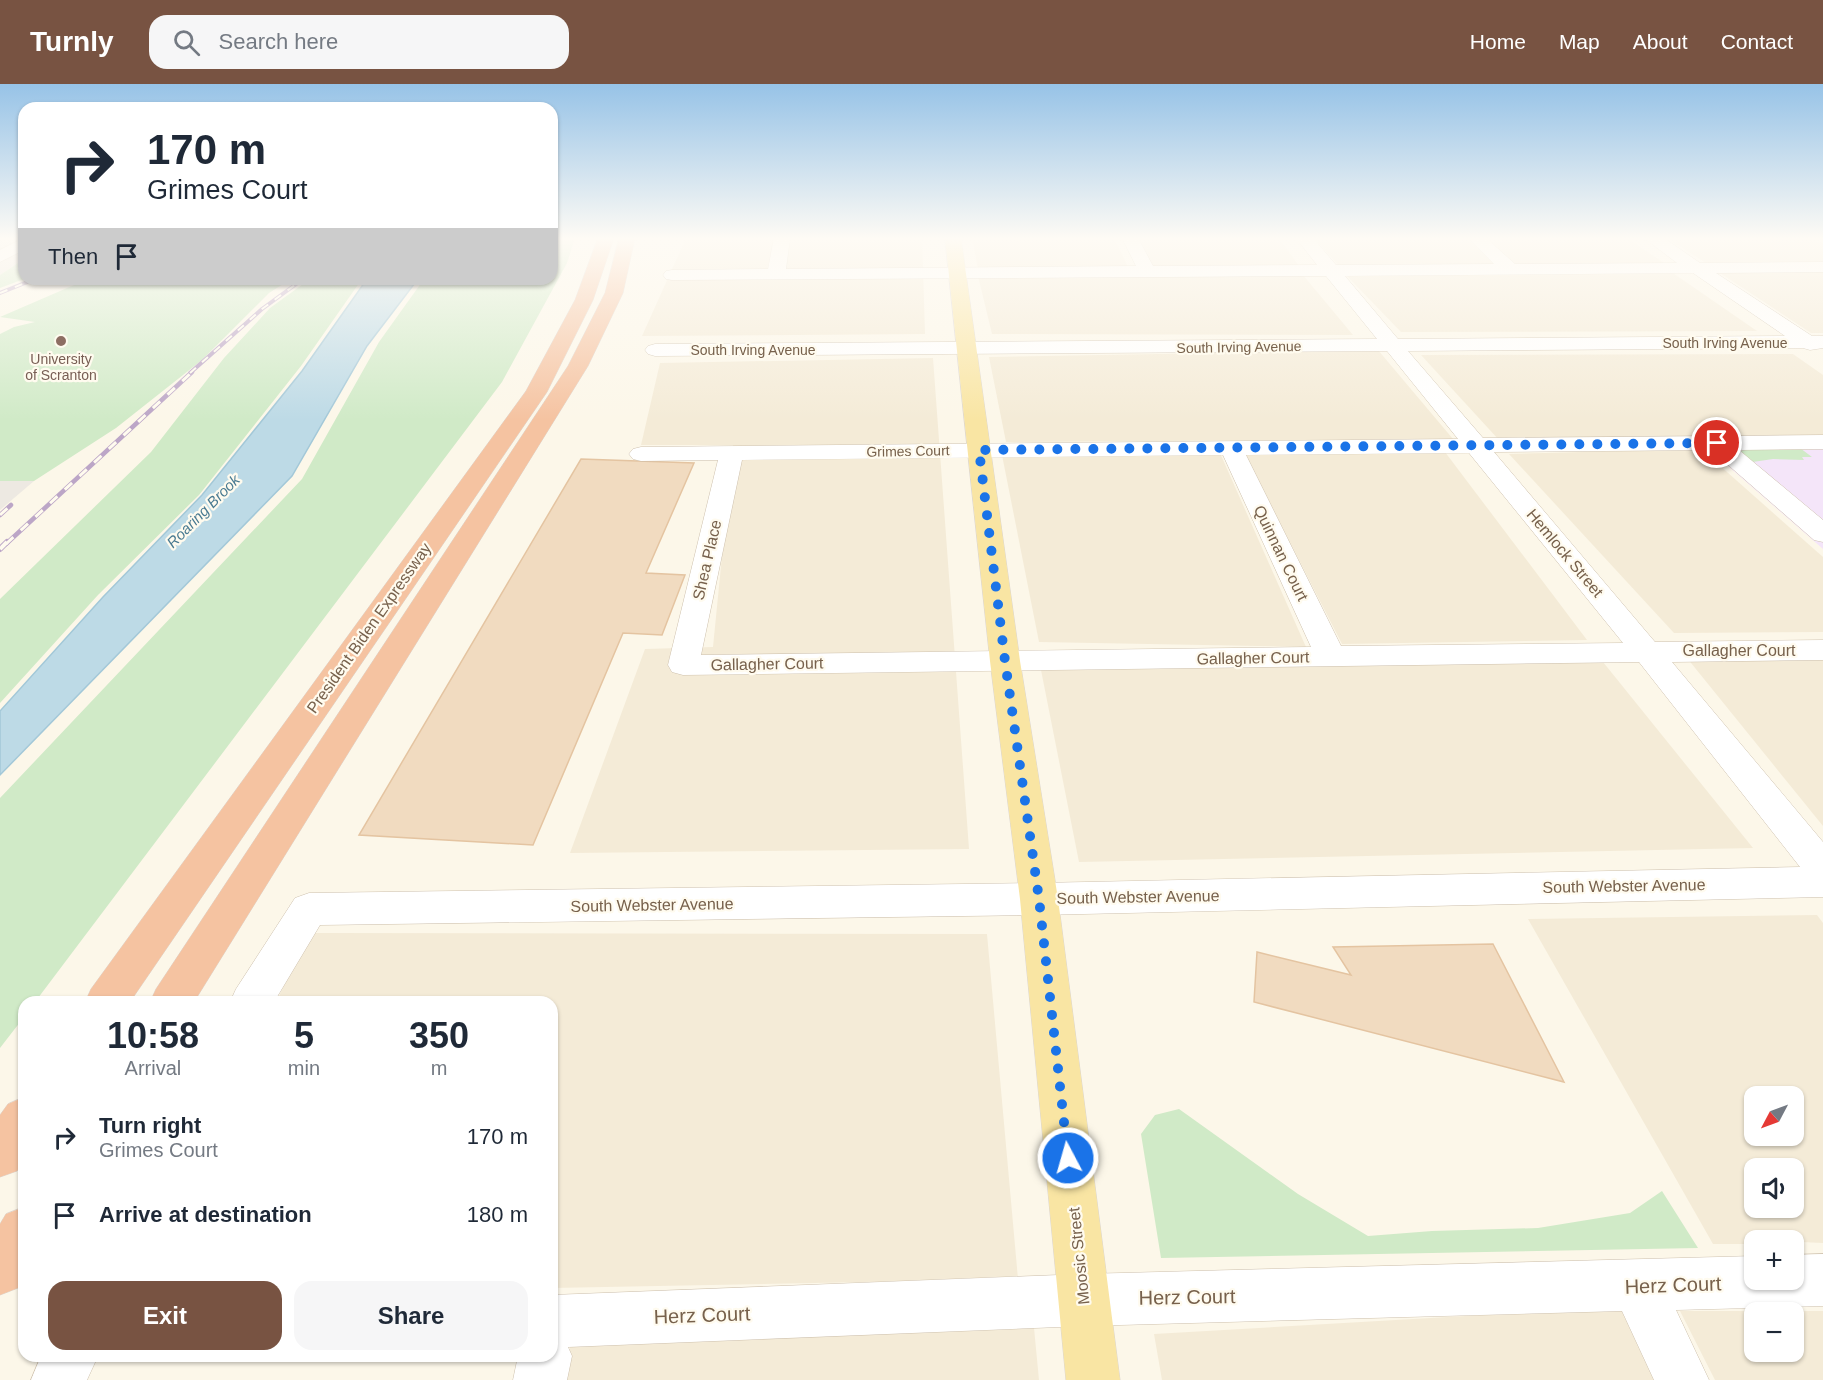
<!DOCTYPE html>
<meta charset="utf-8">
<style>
body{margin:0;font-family:Arial,sans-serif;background:#f6f6f7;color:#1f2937;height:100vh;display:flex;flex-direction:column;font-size:22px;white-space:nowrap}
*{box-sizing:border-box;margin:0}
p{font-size:20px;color:#747a83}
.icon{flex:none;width:33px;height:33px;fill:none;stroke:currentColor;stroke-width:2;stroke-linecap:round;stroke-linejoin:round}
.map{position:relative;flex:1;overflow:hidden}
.drawer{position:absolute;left:18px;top:912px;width:540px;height:366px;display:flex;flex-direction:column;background:#fff;border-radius:18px;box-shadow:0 2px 4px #0004}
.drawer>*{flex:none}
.hud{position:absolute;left:18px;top:18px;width:540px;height:183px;border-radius:18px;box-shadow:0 2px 4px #0004;background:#fff;color:#1f2937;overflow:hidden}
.needle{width:39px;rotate:229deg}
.controls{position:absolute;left:1744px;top:1002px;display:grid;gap:12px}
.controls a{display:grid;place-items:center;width:60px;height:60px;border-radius:12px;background:#fff;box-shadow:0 2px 4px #0004;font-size:30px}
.pin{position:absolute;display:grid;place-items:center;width:51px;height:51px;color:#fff;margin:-26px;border:3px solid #fff;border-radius:50%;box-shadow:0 2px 6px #0007}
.me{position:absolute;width:66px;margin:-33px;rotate:354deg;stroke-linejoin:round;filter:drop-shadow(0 0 4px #0008)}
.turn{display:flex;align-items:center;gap:21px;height:126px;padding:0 30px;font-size:27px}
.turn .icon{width:78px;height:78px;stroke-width:2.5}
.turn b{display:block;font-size:42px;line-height:51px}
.then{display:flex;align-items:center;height:57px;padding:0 30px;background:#0003;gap:12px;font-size:22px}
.eta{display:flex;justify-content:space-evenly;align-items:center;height:102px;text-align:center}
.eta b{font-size:36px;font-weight:800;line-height:42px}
.cta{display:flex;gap:12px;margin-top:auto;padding:12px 30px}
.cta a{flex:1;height:69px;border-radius:18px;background:#785342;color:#fff;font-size:24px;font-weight:800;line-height:69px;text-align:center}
.cta a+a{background:#f6f6f7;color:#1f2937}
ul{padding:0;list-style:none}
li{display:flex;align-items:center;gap:18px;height:78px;padding:0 30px}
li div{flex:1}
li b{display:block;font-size:22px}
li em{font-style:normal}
header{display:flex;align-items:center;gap:36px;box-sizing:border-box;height:84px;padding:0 30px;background:#785342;color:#fff}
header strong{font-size:28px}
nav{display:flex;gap:33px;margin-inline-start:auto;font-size:21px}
.search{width:420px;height:54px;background:#f6f6f7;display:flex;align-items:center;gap:15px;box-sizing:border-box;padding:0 21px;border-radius:18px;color:#747a83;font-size:22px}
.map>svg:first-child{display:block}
.residential{fill:#f4ebd7;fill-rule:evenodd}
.industrial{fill:#ede9e2}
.education{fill:#f4e5f9}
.green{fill:#d0eac7}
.water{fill:#bddae6;stroke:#a3c8d8;stroke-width:1.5}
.building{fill:#f1dbc0;stroke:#e4c4a1;stroke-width:1.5}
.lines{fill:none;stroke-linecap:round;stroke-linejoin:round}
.minor-casing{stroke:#cec1ae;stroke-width:1}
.major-casing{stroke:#dcd6d0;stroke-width:1}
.highway-casing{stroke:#dcd6d0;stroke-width:1}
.minor{fill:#fff;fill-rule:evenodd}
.major{fill:#f9e5a3;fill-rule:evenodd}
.highway{fill:#f5c3a1;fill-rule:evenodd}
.rail-far2-casing{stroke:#bca6c7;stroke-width:4}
.rail-far1-casing{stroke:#bca6c7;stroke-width:4.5}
.rail-casing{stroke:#bca6c7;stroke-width:6}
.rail-far2{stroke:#fffbef;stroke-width:2;stroke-dasharray:8;stroke-linecap:butt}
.rail-far1{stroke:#fffbef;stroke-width:3;stroke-dasharray:10;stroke-linecap:butt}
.rail{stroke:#fffbef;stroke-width:4;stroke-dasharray:12;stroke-linecap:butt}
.route{stroke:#1a73e8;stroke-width:10;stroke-dasharray:0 18}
.education-dot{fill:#8d6e63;stroke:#fffbef;stroke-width:2}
.labels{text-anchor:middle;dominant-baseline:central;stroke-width:4.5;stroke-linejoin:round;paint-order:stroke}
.far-street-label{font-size:14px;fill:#77614c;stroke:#fffbef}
.far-education-label{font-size:14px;fill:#785e54;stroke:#fffbef}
.far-water-label{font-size:15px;font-style:italic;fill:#497a91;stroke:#fffbef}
.street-label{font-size:16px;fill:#77614c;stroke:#fffbef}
.near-street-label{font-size:20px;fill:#77614c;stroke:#fffbef}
</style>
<header>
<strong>Turnly</strong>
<div class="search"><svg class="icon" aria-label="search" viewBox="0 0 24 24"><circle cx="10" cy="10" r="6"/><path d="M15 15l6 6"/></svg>Search here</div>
<nav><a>Home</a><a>Map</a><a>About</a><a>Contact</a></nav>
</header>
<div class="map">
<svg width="1823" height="1296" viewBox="0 0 1823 1296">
<rect width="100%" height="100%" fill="#fcf7e9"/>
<!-- residential -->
<g class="residential">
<path d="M 686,154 L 922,154 L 925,250 L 642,252 Z"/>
<path d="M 972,154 L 1114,154 L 1128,183 L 978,185 Z"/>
<path d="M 1135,154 L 1279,154 L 1299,182 L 1151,182 Z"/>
<path d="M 1314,154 L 1467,154 L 1499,183 L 1340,183 Z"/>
<path d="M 1484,154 L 1627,154 L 1667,181 L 1516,182 Z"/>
<path d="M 1667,154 L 1814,154 L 1823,159 L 1823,180 L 1706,179 Z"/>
<path d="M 1823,186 L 1823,249 L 1811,249 L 1717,187 Z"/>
<path d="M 1670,187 L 1757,247 L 1401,248 L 1346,191 Z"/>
<path d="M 1303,191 L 1353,251 L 992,250 L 978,192 Z"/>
<path d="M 1378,266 L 1453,355 L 1006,358 L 989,273 Z"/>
<path d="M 1793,270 L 1823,291 L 1823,353 L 1499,356 L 1421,271 Z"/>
<path d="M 933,274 L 969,765 L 570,769 L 645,565 L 713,563 L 733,361 L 641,361 L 660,279 Z"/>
<path d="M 1701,365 L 1823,473 L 1823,548 L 1674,549 L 1509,370 Z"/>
<path d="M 1445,368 L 1587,556 L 1342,560 L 1245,371 Z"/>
<path d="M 1220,369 L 1306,563 L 1039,558 L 1002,371 Z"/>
<path d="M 1599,573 L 1753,764 L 1079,778 L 1041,586 Z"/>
<path d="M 1823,573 L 1823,742 L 1687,574 Z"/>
<path d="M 1817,831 L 1823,839 L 1823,1159 L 1755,1156 L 1755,1160 L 1713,1160 L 1528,835 ZM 1755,1012 L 1794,1012 L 1794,1052 L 1755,1052 ZM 1755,1084 L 1794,1084 L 1794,1124 L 1755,1124 Z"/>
<path d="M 310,849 L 987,850 L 1018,1195 L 552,1204 L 552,918 L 276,918 Z"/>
<path d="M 1620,1223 L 1654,1296 L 1162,1296 L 1154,1250 Z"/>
<path d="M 1680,1227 L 1823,1227 L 1823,1296 L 1715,1296 ZM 1755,1228 L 1794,1228 L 1794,1268 L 1755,1268 Z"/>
<path d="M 1034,1244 L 1039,1296 L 564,1296 L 571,1259 Z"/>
</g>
<!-- industrial -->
<g class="industrial">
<path d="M 0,154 L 24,154 L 13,170 L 24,170 L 24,175 L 0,191 Z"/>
<path d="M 0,397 L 34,397 L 0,426 Z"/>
</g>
<!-- education -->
<path class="education" d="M 1705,362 L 1823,362 L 1823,465 Z"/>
<!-- green -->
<g class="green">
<path d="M 552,154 L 575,154 L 567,179 L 502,298 L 35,918 L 24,918 L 24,933 L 0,964 L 0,714 L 302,395 L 379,258 L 424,195 L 552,195 Z"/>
<path d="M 24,175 L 24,195 L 0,204 L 0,191 Z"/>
<path d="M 75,195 L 291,195 L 269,209 L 202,276 L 116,344 L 34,397 L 0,397 L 0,250 L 14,243 L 35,238 L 0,233 L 74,201 L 67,199 Z"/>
<path d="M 310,195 L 362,195 L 301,282 L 199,411 L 98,511 L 0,619 L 0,515 L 151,368 L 224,274 L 270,224 Z"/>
<path d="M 1749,364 L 1800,364 L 1812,373 L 1802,373 L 1804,376 L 1773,375 L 1746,379 L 1738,368 Z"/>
<path d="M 1179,1025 L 1298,1110 L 1368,1152 L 1432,1147 L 1538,1144 L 1630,1129 L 1662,1107 L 1698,1164 L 1161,1174 L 1141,1050 L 1155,1031 Z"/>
</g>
<!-- water -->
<path class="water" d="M 367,195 L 418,195 L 367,262 L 292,392 L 0,691 L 0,627 L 103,513 L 202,411 L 302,287 Z"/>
<!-- building -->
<g class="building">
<path d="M 581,375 L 694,379 L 646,489 L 685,491 L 662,551 L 623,549 L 533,761 L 359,751 Z"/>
<path d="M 1493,860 L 1564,998 L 1254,918 L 1257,868 L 1351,891 L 1333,863 Z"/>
</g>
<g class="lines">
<defs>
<g id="minor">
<path d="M 24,154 L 24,166 L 0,178 L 0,166 Z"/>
<path d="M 774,154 L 790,154 L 786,185 L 1136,182 L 1122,154 L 1138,154 L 1153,182 L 1317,181 L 1296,154 L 1313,154 L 1336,181 L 1494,180 L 1468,154 L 1486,154 L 1515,180 L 1677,179 L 1644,154 L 1664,154 L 1700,179 L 1823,178 L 1823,188 L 1716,189 L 1812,252 L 1823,252 L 1823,264 L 1810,266 L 1803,264 L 1408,267 L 1483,354 L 1823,351 L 1823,365 L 1739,366 L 1823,436 L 1823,458 L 1814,456 L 1711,366 L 1494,368 L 1655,558 L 1823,556 L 1823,576 L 1672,578 L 1823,758 L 1823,813 L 1039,831 L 320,841 L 274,918 L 230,918 L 236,905 L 295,814 L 309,809 L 1039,799 L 1800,783 L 1639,578 L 683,591 L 672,588 L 668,581 L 718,376 L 641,377 L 633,375 L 629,370 L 633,365 L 641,363 L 1458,355 L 1387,267 L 655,272 L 648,270 L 645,266 L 648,262 L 655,260 L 1377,255 L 1326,192 L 672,196 L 666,195 L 663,191 L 666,187 L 672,186 L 768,185 ZM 1693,189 L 1785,252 L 1398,255 L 1345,192 ZM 1469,369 L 1623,559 L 1341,562 L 1246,371 ZM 1223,371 L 1311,563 L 701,571 L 742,376 Z"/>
<path d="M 1823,1170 L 1823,1222 L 1676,1226 L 1709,1296 L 1654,1296 L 1622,1227 L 1084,1242 L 568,1263 L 572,1272 L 567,1296 L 513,1296 L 518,1272 L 552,1272 L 552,1211 L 1084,1190 L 1755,1172 L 1755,1196 L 1794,1196 L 1794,1171 Z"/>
<path d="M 41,1272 L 98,1272 L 87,1296 L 31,1296 Z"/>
</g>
<path id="major" d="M 945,154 L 961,154 L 1020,577 L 1058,815 L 1120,1296 L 1066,1296 L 1020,815 L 990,577 Z"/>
<g id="highway">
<path d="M 598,154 L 614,154 L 593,216 L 547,308 L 130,918 L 85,918 L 91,905 L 526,307 L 575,216 Z"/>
<path d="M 619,154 L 635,154 L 623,209 L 588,282 L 194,918 L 150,918 L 156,905 L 568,282 L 605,209 Z"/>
<path d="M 24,1013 L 24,1076 L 17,1087 L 0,1093 L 0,1031 L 8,1020 Z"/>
<path d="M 24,1123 L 24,1194 L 18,1204 L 0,1211 L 0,1140 L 6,1130 Z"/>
</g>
</defs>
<!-- minor casing -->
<use href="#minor" class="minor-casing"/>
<!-- major casing -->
<use href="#major" class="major-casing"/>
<!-- highway casing -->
<use href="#highway" class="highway-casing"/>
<!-- minor -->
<use href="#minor" class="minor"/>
<!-- major -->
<use href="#major" class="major"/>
<!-- highway -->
<use href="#highway" class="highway"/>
<defs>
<g id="rail-far2">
<path d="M 0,209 L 35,195"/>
<path d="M 190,289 L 262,225 L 303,195"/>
</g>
<g id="rail-far1">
<path d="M 0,431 L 11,421"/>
<path d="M 6,460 L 192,288"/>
</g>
<path id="rail" d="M 0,465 L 7,458"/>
</defs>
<!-- rail-far2 casing -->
<use href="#rail-far2" class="rail-far2-casing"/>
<!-- rail-far1 casing -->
<use href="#rail-far1" class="rail-far1-casing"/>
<!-- rail casing -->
<use href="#rail" class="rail-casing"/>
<!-- rail-far2 -->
<use href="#rail-far2" class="rail-far2"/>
<!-- rail-far1 -->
<use href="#rail-far1" class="rail-far1"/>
<!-- rail -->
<use href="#rail" class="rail"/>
</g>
<!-- sky -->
<linearGradient id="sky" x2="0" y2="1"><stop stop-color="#97c3e7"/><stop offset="0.46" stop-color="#fefbf5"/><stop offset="1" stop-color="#fefbf5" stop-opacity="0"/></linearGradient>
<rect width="1823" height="336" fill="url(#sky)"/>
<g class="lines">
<!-- route -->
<path class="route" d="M 1068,1074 L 1039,815 L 1005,577 L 979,366 L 1717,359"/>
</g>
<!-- markers -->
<circle class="education-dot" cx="61" cy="257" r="6"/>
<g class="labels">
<!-- far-street labels -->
<g class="far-street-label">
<text x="1725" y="259">South Irving Avenue</text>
<text transform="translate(1239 263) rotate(-1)">South Irving Avenue</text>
<text x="753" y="266">South Irving Avenue</text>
<text transform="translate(908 367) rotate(-1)">Grimes Court</text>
</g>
<!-- far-education labels -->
<g class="far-education-label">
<text x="61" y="275">University<tspan x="61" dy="16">of Scranton</tspan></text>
</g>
<!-- far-water labels -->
<g class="far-water-label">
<text transform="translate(203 427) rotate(-45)">Roaring Brook</text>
</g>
<!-- street labels -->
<g class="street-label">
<text transform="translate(1281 469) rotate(64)">Quinnan Court</text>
<text transform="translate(1565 469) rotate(50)">Hemlock Street</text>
<text transform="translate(707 476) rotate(-77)">Shea Place</text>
<text transform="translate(369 544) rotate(-55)">President Biden Expressway</text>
<text x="1739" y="566">Gallagher Court</text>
<text transform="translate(1253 574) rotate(-1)">Gallagher Court</text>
<text transform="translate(767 580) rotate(-1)">Gallagher Court</text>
<text transform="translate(1624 802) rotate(-1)">South Webster Avenue</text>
<text transform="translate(1138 813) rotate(-1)">South Webster Avenue</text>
<text transform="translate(652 821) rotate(-1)">South Webster Avenue</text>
<text transform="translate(1079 1172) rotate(-96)">Moosic Street</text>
</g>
<!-- near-street labels -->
<g class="near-street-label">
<text transform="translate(1673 1201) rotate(-2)">Herz Court</text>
<text transform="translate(1187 1213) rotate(-1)">Herz Court</text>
<text transform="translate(702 1231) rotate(-2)">Herz Court</text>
</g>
</g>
</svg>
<div class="controls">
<a><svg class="needle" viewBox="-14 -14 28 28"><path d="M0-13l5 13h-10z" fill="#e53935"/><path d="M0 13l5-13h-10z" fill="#747a83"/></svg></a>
<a><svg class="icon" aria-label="sound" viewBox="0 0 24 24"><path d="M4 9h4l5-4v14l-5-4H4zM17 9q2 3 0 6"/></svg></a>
<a>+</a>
<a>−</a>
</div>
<div class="pin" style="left:1717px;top:359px;background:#d93025"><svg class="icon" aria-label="arrive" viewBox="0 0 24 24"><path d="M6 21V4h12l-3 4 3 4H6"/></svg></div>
<svg class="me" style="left:1068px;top:1074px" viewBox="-20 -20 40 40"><circle r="17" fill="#1a73e8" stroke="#fff" stroke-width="3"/><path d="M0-11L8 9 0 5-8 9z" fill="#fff"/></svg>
<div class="hud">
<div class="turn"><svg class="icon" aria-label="right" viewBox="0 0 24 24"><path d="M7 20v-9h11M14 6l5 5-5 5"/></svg><div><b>170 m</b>Grimes Court</div></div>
<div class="then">Then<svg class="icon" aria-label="arrive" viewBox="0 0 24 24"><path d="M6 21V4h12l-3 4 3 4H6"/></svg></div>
</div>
<section class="drawer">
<div class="eta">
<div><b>10:58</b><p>Arrival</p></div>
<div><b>5</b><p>min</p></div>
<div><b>350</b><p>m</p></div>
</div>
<ul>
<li><svg class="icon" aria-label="right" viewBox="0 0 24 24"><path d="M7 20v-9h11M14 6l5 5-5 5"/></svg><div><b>Turn right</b><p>Grimes Court</p></div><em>170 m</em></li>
<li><svg class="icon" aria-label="arrive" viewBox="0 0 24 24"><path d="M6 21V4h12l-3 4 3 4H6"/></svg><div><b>Arrive at destination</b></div><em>180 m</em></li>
</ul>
<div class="cta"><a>Exit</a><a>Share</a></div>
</section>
</div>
